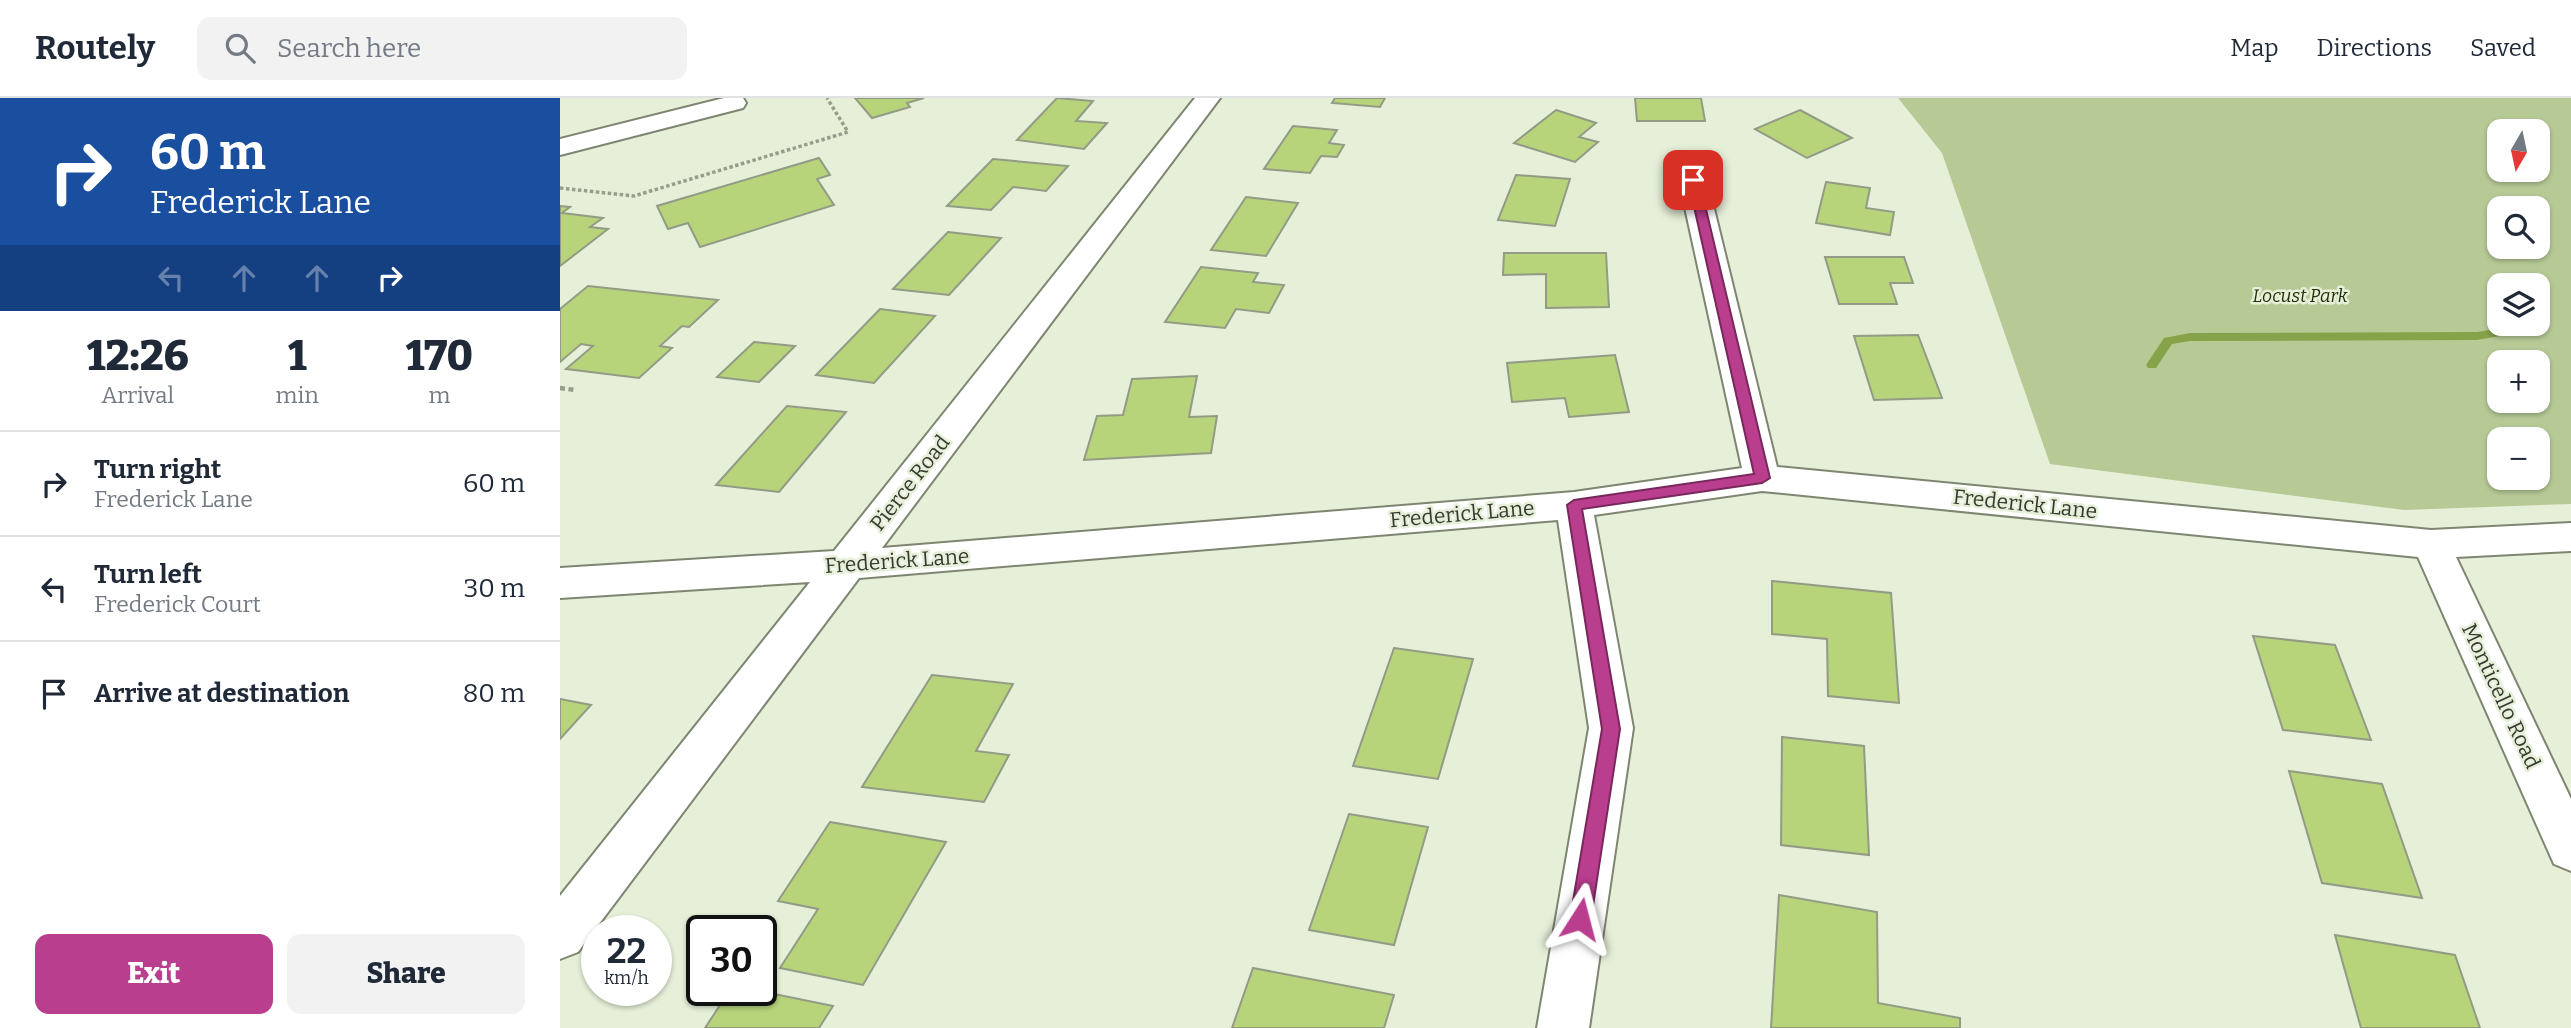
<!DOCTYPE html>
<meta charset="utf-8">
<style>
body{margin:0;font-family:Bitter,serif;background:#f2f2f3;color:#1f2937;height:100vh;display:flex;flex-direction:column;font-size:26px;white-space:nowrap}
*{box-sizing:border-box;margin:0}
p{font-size:23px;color:#747a83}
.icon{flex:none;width:38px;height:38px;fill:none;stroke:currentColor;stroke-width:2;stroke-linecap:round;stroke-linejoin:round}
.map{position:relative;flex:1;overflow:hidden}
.sheet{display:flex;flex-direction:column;background:#fff;width:560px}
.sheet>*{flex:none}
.banner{background:#1a4fa0;color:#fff;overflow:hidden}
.needle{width:46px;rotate:189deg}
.controls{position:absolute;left:1927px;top:21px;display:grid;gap:14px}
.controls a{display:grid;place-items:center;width:63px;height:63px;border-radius:14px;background:#fff;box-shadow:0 2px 5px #0004;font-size:35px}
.speed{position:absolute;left:21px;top:817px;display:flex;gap:14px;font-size:35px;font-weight:700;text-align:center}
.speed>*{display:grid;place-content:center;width:91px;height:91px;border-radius:50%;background:#fff;box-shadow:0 2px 5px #0004;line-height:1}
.speed small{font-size:18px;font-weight:400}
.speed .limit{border:4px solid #111;border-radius:10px;background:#fff;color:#111}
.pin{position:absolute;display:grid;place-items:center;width:60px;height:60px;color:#fff;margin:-30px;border-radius:14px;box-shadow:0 4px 10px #0006}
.me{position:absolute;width:77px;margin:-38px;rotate:9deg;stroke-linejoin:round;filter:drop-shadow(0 0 5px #0008)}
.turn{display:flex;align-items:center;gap:24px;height:147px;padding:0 35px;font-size:32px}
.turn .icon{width:91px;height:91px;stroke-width:2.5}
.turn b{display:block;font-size:49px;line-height:60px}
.lanes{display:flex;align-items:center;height:66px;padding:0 35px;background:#0003;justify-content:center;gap:35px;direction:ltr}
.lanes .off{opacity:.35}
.eta{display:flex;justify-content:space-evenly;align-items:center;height:119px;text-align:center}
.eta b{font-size:42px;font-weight:800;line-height:49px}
.cta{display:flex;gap:14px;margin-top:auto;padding:14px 35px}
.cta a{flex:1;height:80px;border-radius:14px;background:#ba3e8e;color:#fff;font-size:28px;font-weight:800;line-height:80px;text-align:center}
.cta a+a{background:#f2f2f3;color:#1f2937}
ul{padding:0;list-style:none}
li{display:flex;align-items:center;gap:21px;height:105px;padding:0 35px;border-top:2px solid #e0e1e3}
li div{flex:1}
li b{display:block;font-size:26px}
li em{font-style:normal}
header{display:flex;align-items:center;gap:42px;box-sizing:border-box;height:98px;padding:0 35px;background:#fff;border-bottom:2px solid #e0e1e3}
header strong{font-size:33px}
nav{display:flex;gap:38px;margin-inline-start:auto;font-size:24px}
.search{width:490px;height:63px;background:#f2f2f3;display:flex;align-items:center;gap:18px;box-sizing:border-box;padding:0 24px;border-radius:14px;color:#747a83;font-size:26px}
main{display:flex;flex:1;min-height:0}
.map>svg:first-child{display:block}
.green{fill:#b7ca96;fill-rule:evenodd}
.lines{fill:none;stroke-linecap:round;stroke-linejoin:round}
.stream{fill:#87a34a;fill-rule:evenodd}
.building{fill:#b7d47b;stroke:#939b86;stroke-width:2}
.street-casing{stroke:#7e8571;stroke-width:4}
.path-far1{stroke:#979d8c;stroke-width:3.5;stroke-dasharray:3.5 2.5;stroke-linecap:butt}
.path{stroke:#979d8c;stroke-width:4.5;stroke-dasharray:5 3.5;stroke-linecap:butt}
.street{fill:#fff;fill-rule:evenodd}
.route{fill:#ba3e8e;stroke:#79285c;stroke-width:2}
.labels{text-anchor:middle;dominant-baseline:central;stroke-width:5;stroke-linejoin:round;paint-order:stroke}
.far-park-label{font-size:18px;font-style:italic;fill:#242f09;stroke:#e6efd8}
.street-label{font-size:21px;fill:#363930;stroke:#e6efd8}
</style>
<header>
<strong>Routely</strong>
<div class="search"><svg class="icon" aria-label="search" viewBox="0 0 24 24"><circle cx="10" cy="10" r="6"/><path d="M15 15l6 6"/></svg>Search here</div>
<nav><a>Map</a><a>Directions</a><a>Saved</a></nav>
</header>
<main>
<section class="sheet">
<div class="banner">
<div class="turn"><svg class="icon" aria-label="right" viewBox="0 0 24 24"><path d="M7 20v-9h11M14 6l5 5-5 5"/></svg><div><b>60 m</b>Frederick Lane</div></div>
<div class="lanes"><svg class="icon off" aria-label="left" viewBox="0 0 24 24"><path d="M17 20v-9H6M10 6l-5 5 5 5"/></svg><svg class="icon off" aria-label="ahead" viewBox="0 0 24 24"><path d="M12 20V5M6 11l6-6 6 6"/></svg><svg class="icon off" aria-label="ahead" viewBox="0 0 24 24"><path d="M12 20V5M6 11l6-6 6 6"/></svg><svg class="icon" aria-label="right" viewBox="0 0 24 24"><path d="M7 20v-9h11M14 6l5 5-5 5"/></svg></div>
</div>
<div class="eta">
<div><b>12:26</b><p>Arrival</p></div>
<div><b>1</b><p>min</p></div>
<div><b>170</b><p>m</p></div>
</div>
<ul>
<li><svg class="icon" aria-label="right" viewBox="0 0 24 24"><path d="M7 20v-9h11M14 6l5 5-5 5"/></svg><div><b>Turn right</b><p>Frederick Lane</p></div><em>60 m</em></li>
<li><svg class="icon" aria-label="left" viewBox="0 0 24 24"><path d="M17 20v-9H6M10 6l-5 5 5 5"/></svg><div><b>Turn left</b><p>Frederick Court</p></div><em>30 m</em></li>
<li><svg class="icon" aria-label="arrive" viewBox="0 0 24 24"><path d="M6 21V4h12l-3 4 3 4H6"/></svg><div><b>Arrive at destination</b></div><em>80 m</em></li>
</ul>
<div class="cta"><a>Exit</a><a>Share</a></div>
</section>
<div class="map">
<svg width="2011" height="930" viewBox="0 0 2011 930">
<rect width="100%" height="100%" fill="#e6efd8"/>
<!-- green -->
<path class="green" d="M 1338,0 L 2011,0 L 2011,406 L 1844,412 L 1490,366 L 1382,55 ZM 1939,33 L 1978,33 L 1978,72 L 1939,72 ZM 1939,110 L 1978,110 L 1978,149 L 1939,149 ZM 1939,187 L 1978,187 L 1978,226 L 1939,226 ZM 1939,264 L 1978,264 L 1978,303 L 1939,303 ZM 1939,341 L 1978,341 L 1978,380 L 1939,380 Z"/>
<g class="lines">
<!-- stream -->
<path class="stream" d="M 1959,227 L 1965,231 L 1963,234 L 1917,242 L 1630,243 L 1612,246 L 1596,270 L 1588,270 L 1586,267 L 1604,240 L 1630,235 L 1917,234 Z"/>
</g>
<!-- building -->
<g class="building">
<path d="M 295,0 L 364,0 L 347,5 L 350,9 L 312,20 Z"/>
<path d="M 497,0 L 533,3 L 516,23 L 547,25 L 524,51 L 457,42 Z"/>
<path d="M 775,0 L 825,0 L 820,9 L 772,5 Z"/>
<path d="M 1075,0 L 1141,0 L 1145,23 L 1077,23 Z"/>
<path d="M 996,12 L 1036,25 L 1019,39 L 1038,44 L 1015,64 L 954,45 Z"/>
<path d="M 1240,12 L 1292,40 L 1247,60 L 1195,31 Z"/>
<path d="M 733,28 L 777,32 L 769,45 L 784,47 L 777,59 L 761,58 L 750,75 L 704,71 Z"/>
<path d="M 259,60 L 270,77 L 257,81 L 274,107 L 140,149 L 128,125 L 108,131 L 97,108 Z"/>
<path d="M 433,61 L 508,68 L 486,93 L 453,89 L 431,112 L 387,108 Z"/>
<path d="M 956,77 L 1010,81 L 995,128 L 938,122 Z"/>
<path d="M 1266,84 L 1310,90 L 1306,110 L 1334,114 L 1330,137 L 1256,125 Z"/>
<path d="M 686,99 L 738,105 L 706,158 L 651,152 Z"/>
<path d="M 0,108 L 10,109 L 2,115 L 43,120 L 30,129 L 48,131 L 0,168 Z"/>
<path d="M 388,134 L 441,140 L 389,197 L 333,191 Z"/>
<path d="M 944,155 L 1046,155 L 1049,209 L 986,210 L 986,176 L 943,177 Z"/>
<path d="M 1265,159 L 1344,159 L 1353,185 L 1330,185 L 1337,206 L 1279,206 Z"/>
<path d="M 641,169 L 698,175 L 693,184 L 724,187 L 709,215 L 676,211 L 665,230 L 605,224 Z"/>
<path d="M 28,188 L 158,202 L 129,229 L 122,228 L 100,248 L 112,250 L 79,280 L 6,271 L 33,248 L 21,246 L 0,264 L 0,211 Z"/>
<path d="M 320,211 L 375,218 L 314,285 L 256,277 Z"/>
<path d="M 1358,237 L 1382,300 L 1314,302 L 1294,238 Z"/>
<path d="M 194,244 L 235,248 L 199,284 L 157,279 Z"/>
<path d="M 1055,257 L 1069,314 L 1009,319 L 1005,300 L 952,304 L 947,265 Z"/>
<path d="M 637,278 L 629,319 L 657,318 L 651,355 L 524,362 L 537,318 L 563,317 L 572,281 Z"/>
<path d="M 227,308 L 286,314 L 219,394 L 156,387 Z"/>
<path d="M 1212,483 L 1331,495 L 1339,605 L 1268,598 L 1267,541 L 1212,536 Z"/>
<path d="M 1693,538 L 1775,547 L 1811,642 L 1723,632 Z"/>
<path d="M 834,550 L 913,561 L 878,681 L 793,668 Z"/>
<path d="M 372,577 L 453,586 L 416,653 L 449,657 L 424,704 L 302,689 Z"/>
<path d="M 0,601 L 31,607 L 0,641 Z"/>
<path d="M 1222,639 L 1304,648 L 1309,757 L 1221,747 Z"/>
<path d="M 1729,673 L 1822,686 L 1862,800 L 1762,785 Z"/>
<path d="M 789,716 L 868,729 L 834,847 L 749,832 Z"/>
<path d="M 270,724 L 386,744 L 303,887 L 220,870 L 258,811 L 218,803 Z"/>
<path d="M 1219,797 L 1317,814 L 1318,905 L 1400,920 L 1400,930 L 1211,930 Z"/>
<path d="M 1775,837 L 1895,857 L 1920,930 L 1801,930 Z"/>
<path d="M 693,870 L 834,897 L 824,930 L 672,930 Z"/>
<path d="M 170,892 L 195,892 L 273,908 L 259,930 L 145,930 Z"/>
</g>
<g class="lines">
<defs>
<g id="street">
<path d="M 164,0 L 183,0 L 186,5 L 183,10 L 0,57 L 0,41 Z"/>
<path d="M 635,0 L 660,0 L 322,450 L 1014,394 L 1182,370 L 1119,82 L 1123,76 L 1143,76 L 1147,82 L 1217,369 L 1871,432 L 2011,425 L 2011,453 L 1896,459 L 2011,701 L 2011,773 L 1994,766 L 1858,459 L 1202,393 L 1034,417 L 1073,630 L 1029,930 L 977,930 L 1029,630 L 998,422 L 299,480 L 18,854 L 0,861 L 0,798 L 250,484 L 0,500 L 0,470 L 274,453 Z"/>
</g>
</defs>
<!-- street casing -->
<use href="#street" class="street-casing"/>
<!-- path-far1 -->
<path class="path-far1" d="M 0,90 L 74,98 L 288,34 L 267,0"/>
<!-- path -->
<path class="path" d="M 0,290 L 15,292"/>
<!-- street -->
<use href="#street" class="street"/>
</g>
<!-- route -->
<path class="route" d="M 1133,79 L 1139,82 L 1210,380 L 1202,385 L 1022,411 L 1060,631 L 1031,821 L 1028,828 L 1020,831 L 1013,828 L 1010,821 L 1042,631 L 1007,407 L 1014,402 L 1194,376 L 1128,82 Z"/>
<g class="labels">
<!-- far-park labels -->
<g class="far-park-label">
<text x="1740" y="198">Locust Park</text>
</g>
<!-- street labels -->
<g class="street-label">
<text transform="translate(350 385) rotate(-52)">Pierce Road</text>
<text transform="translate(1465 406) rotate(6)">Frederick Lane</text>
<text transform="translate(902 416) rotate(-5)">Frederick Lane</text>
<text transform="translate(337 463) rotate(-4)">Frederick Lane</text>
<text transform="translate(1941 598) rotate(65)">Monticello Road</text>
</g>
</g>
</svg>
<div class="controls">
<a><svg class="needle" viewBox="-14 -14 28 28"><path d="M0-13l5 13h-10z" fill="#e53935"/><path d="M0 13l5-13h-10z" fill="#747a83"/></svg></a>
<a><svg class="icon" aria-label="search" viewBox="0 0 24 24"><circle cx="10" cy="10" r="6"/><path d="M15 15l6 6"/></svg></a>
<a><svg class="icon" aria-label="layers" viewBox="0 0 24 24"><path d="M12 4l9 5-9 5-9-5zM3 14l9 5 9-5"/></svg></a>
<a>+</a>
<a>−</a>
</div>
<div class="speed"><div>22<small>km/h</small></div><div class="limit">30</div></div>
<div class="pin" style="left:1133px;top:82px;background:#d93025"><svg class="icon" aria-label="arrive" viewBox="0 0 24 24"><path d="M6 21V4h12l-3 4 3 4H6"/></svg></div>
<svg class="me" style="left:1020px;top:821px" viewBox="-20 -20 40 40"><path d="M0-17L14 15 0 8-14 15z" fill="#ba3e8e" stroke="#fff" stroke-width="4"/></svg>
</div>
</main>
